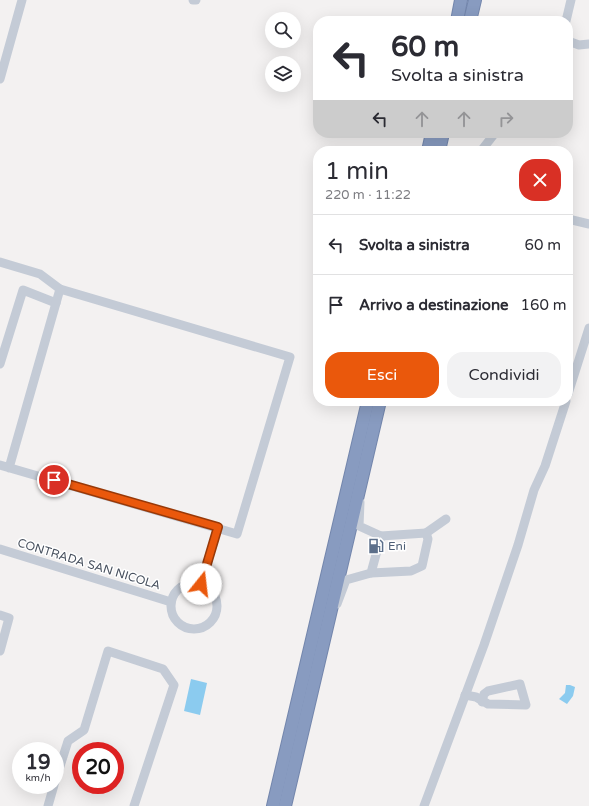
<!DOCTYPE html>
<html lang="it">
<meta charset="utf-8">
<style>
body{margin:0;font-family:"Varela Round",sans-serif;background:#f2f2f3;color:#2b2b33;height:100vh;display:flex;flex-direction:column;font-size:15px;white-space:nowrap}
*{box-sizing:border-box;margin:0}
p{font-size:13px;color:#7c7c81}
.icon{flex:none;width:22px;height:22px;fill:none;stroke:currentColor;stroke-width:2;stroke-linecap:round;stroke-linejoin:round}
.map{position:relative;flex:1;overflow:hidden}
.sheet{position:absolute;left:313px;top:146px;width:260px;height:260px;display:flex;flex-direction:column;background:#fff;border-radius:16px;box-shadow:0 4px 16px #0002}
.sheet>*{flex:none}
.hud{position:absolute;left:313px;top:16px;width:260px;height:122px;border-radius:16px;box-shadow:0 4px 16px #0002;background:#fff;color:#2b2b33;overflow:hidden}
.tools{position:absolute;left:265px;top:12px;display:grid;gap:8px}
.tools a{display:grid;place-items:center;width:36px;height:36px;border-radius:50%;background:#fff;box-shadow:0 4px 16px #0002;font-size:20px}
.speed{position:absolute;left:12px;top:742px;display:flex;gap:8px;font-size:20px;font-weight:700;text-align:center}
.speed>*{display:grid;place-content:center;width:52px;height:52px;border-radius:50%;background:#fff;box-shadow:0 4px 16px #0002;line-height:1}
.speed small{font-size:10px;font-weight:400}
.speed .limit{border:6px solid #d22;background:#fff;color:#111}
.pin{position:absolute;display:grid;place-items:center;width:34px;height:34px;color:#fff;margin:-17px;border:2px solid #fff;border-radius:50%;box-shadow:0 1px 4px #0007}
.me{position:absolute;width:44px;margin:-22px;rotate:16deg;stroke-linejoin:round;filter:drop-shadow(0 0 3px #0008)}
.turn{display:flex;align-items:center;gap:14px;height:84px;padding:0 12px;font-size:18px}
.turn .icon{width:52px;height:52px;stroke-width:2.5}
.turn b{display:block;font-size:28px;line-height:34px}
.lanes{display:flex;align-items:center;height:38px;padding:0 12px;background:#0003;justify-content:center;gap:20px;direction:ltr}
.lanes .off{opacity:.35}
.round{display:grid;place-items:center;flex:none;width:42px;height:42px;border-radius:16px;background:#f2f2f3}
.head{display:flex;align-items:center;justify-content:space-between;height:68px;padding:0 12px}
h1{font-size:24px;font-weight:600;line-height:30px}
.cta{display:flex;gap:8px;margin-top:auto;padding:8px 12px}
.cta a{flex:1;height:46px;border-radius:16px;background:#ea580c;color:#fff;font-size:16px;font-weight:600;line-height:46px;text-align:center}
.cta a+a{background:#f2f2f3;color:#2b2b33}
ul{padding:0;list-style:none}
li{display:flex;align-items:center;gap:12px;height:60px;padding:0 12px;border-top:1px solid #e1e1e2}
li div{flex:1}
li b{display:block;font-size:15px}
li em{font-style:normal}
.map>svg:first-child{display:block}
.water{fill:#8bcbef}
.lines{fill:none;stroke-linecap:round;stroke-linejoin:round}
.highway-casing{stroke:#7386ac;stroke-width:14}
.minor{stroke:#c4cbd6;stroke-width:9}
.highway{stroke:#889bc0;stroke-width:12}
.route-casing{stroke:#983908;stroke-width:10}
.route{stroke:#ea580c;stroke-width:7}
.labels{text-anchor:middle;dominant-baseline:central;stroke-width:3;stroke-linejoin:round;paint-order:stroke}
.service-label{font-size:12px;fill:#4e5e75;stroke:#fff;text-anchor:start}
.street-label{font-size:12px;fill:#48515f;stroke:#fff}
</style>
<div class="map">
<svg width="589" height="806" viewBox="0 0 589 806">
<rect width="100%" height="100%" fill="#f3f1f1"/>
<!-- water -->
<g class="water">
<path d="M 191,679 L 207,683 L 200,715 L 184,711 Z"/>
<path d="M 566,685 L 570,685 L 575,687 L 573,696 L 567,704 L 559,699 L 565,693 Z"/>
</g>
<g class="lines">
<defs>
<g id="highway">
<path d="M 457,21 L 461,0"/>
<path d="M 470,21 L 475,0"/>
<path d="M 428,151 L 432,133"/>
<path d="M 439,151 L 443,133"/>
<path d="M 273,806 L 368,401"/>
<path d="M 285,806 L 380,401"/>
</g>
</defs>
<!-- highway casing -->
<use href="#highway" class="highway-casing"/>
<!-- minor -->
<g class="minor">
<path d="M 193,0 L 196,0"/>
<path d="M 566,21 L 571,0"/>
<path d="M 568,41 L 579,45 L 589,44"/>
<path d="M 0,79 L 22,0"/>
<path d="M 481,151 L 495,133"/>
<path d="M 568,219 L 589,224"/>
<path d="M 0,262 L 40,274 L 60,289"/>
<path d="M 0,364 L 23,290 L 56,303"/>
<path d="M 568,394 L 589,328"/>
<path d="M 0,465 L 237,534 L 290,357 L 60,289 L 9,468"/>
<path d="M 426,533 L 446,519"/>
<path d="M 0,549 L 171,602"/>
<path d="M 371,573 L 411,571 L 422,566 L 428,539 L 426,533 L 381,536"/>
<circle cx="194" cy="606" r="23"/>
<path d="M 201,584 L 218,527"/>
<path d="M 337,604 L 346,580 L 371,573 L 381,536 L 359,526 L 360,502"/>
<path d="M 0,615 L 9,618 L 0,651"/>
<path d="M 465,695 L 476,697 L 488,704 L 526,705 L 520,684 L 488,691 L 484,694 L 482,702"/>
<path d="M 55,782 L 68,741 L 84,730 L 108,651 L 163,669 L 174,685 L 134,806"/>
<path d="M 48,806 L 54,785"/>
<path d="M 424,806 L 484,645 L 518,545 L 534,490 L 545,466 L 566,401"/>
</g>
<!-- highway -->
<use href="#highway" class="highway"/>
</g>
<g class="lines">
<defs>
<path id="route" d="M 54,480 L 218,527 L 201,584"/>
</defs>
<!-- route casing -->
<use href="#route" class="route-casing"/>
<!-- route -->
<use href="#route" class="route"/>
</g>
<!-- icons -->
<defs>
<symbol id="fuel-bare" viewBox="-9 -9 18 18"><path d="M-5.5-6h7V0h2V4h1.3V-2.5L3-4.5l.8-.8L6-3V5H2.5V1h-1V6h-7ZM-4.2-4.7v3.2H.2V-4.7Z" fill="#5c6f8a" stroke="#fff" stroke-width="2.5" paint-order="stroke"/></symbol>
</defs>
<g fill-rule="evenodd">
<use href="#fuel-bare" x="365" y="535" width="22" height="22"/>
</g>
<g class="labels">
<!-- service labels -->
<g class="service-label">
<text x="388" y="546">Eni</text>
</g>
<!-- street labels -->
<g class="street-label">
<text transform="translate(89 564) rotate(17)">CONTRADA SAN NICOLA</text>
</g>
</g>
</svg>
<div class="tools">
<a><svg class="icon" aria-label="search" viewBox="0 0 24 24"><circle cx="10" cy="10" r="6"/><path d="M15 15l6 6"/></svg></a>
<a><svg class="icon" aria-label="layers" viewBox="0 0 24 24"><path d="M12 4l9 5-9 5-9-5zM3 14l9 5 9-5"/></svg></a>
</div>
<div class="speed"><div>19<small>km/h</small></div><div class="limit">20</div></div>
<div class="pin" style="left:54px;top:480px;background:#d93025"><svg class="icon" aria-label="arrive" viewBox="0 0 24 24"><path d="M6 21V4h12l-3 4 3 4H6"/></svg></div>
<svg class="me" style="left:201px;top:584px" viewBox="-20 -20 40 40"><circle r="19" fill="#fff"/><path d="M0-13L10 11 0 6-10 11z" fill="#ea580c"/></svg>
<div class="hud">
<div class="turn"><svg class="icon" aria-label="left" viewBox="0 0 24 24"><path d="M17 20v-9H6M10 6l-5 5 5 5"/></svg><div><b>60 m</b>Svolta a sinistra</div></div>
<div class="lanes"><svg class="icon" aria-label="left" viewBox="0 0 24 24"><path d="M17 20v-9H6M10 6l-5 5 5 5"/></svg><svg class="icon off" aria-label="ahead" viewBox="0 0 24 24"><path d="M12 20V5M6 11l6-6 6 6"/></svg><svg class="icon off" aria-label="ahead" viewBox="0 0 24 24"><path d="M12 20V5M6 11l6-6 6 6"/></svg><svg class="icon off" aria-label="right" viewBox="0 0 24 24"><path d="M7 20v-9h11M14 6l5 5-5 5"/></svg></div>
</div>
<section class="sheet">
<div class="head"><div><h1>1 min</h1><p>220 m · 11:22</p></div><a class="round" style="background:#d93025;color:#fff"><svg class="icon" aria-label="close" viewBox="0 0 24 24"><path d="M6 6l12 12M18 6L6 18"/></svg></a></div>
<ul>
<li><svg class="icon" aria-label="left" viewBox="0 0 24 24"><path d="M17 20v-9H6M10 6l-5 5 5 5"/></svg><div><b>Svolta a sinistra</b></div><em>60 m</em></li>
<li><svg class="icon" aria-label="arrive" viewBox="0 0 24 24"><path d="M6 21V4h12l-3 4 3 4H6"/></svg><div><b>Arrivo a destinazione</b></div><em>160 m</em></li>
</ul>
<div class="cta"><a>Esci</a><a>Condividi</a></div>
</section>
</div>
